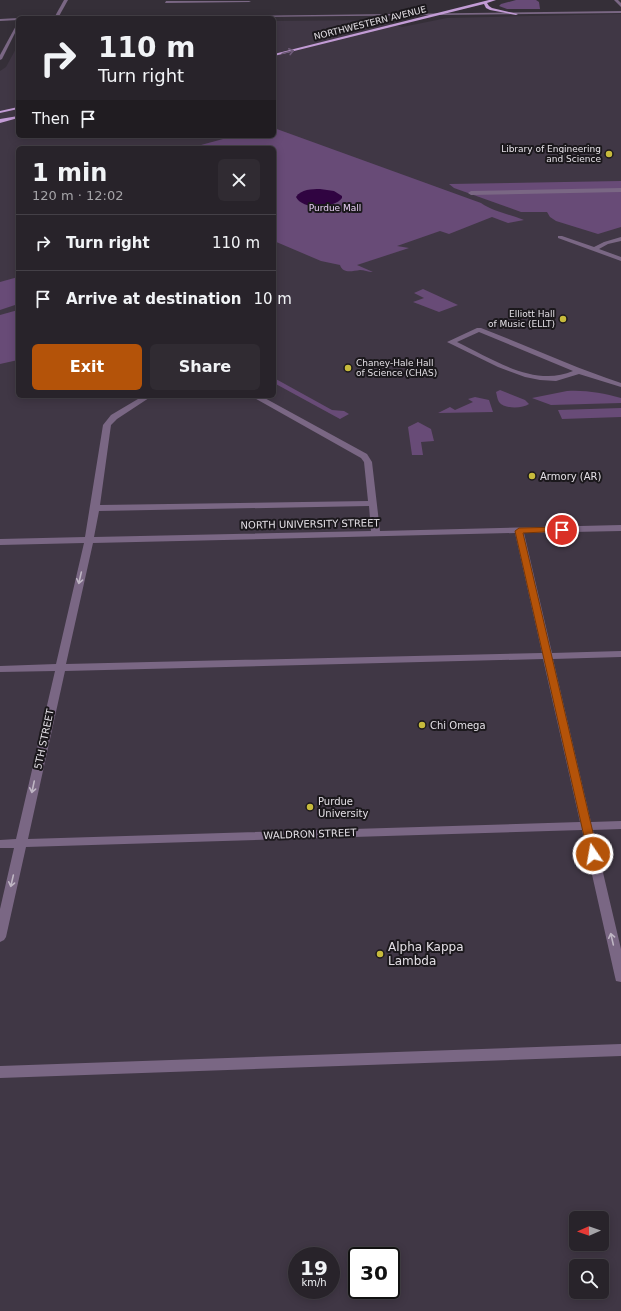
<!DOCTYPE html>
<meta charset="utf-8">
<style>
body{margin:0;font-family:"DejaVu Sans",sans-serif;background:#302b32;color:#f1f3f6;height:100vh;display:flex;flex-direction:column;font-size:15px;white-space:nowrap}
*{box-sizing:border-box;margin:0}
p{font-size:13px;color:#a5a4a8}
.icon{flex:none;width:22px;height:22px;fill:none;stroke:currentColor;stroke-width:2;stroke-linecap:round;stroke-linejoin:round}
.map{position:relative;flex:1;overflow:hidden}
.details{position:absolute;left:16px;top:146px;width:260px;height:252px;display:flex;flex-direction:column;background:#28232a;border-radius:6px;box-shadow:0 2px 10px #0003,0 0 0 1px #444047}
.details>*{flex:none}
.top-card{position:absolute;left:16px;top:16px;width:260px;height:122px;border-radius:6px;box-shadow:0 2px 10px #0003,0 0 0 1px #444047;background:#28232a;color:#f1f3f6;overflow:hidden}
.needle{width:26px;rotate:268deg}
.controls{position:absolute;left:569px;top:1211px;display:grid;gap:8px}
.controls a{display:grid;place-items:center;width:40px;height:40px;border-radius:6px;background:#28232a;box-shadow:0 2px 10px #0003,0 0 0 1px #444047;font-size:20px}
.speed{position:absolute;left:288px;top:1247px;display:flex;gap:8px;font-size:20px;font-weight:700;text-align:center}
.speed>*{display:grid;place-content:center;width:52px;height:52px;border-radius:50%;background:#28232a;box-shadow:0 2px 10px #0003,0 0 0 1px #444047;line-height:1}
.speed small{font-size:10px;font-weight:400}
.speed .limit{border:2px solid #111;border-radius:6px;background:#fff;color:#111}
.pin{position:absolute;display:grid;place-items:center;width:34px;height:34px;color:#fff;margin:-17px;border:2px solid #fff;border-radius:50%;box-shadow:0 1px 4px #0007}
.me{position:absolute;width:44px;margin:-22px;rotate:348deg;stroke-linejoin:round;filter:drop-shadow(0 0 3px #0008)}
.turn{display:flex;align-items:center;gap:14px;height:84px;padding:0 16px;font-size:18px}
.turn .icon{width:52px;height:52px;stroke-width:2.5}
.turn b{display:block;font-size:28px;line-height:34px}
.then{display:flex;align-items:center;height:38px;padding:0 16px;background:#0003;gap:8px;font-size:15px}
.round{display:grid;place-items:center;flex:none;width:42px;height:42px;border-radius:6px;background:#302b32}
.head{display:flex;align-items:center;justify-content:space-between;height:68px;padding:0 16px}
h1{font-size:24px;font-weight:700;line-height:30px}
.cta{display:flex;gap:8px;margin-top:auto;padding:8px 16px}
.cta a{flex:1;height:46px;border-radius:6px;background:#b45309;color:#fff;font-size:16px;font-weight:700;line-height:46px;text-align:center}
.cta a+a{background:#302b32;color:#f1f3f6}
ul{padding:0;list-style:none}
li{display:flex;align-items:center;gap:12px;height:56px;padding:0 16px;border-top:1px solid #444047}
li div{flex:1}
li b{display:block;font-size:15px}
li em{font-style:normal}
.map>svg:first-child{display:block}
.built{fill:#403745;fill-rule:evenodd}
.green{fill:#684b77}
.water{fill:#300441}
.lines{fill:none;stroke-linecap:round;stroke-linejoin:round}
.minor{fill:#7a6784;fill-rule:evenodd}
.major{fill:#c29bd5;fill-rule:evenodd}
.oneway{stroke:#6e5a78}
.oneway2{stroke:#bfb6c4}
.route{fill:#b45309;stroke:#753606}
.poi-dot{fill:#c7bb3c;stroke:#1b181c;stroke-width:1.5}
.labels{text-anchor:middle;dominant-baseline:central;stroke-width:4;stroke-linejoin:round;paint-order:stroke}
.far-street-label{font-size:9px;fill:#e4e0e6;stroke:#1b181c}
.far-poi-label{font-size:9px;fill:#e4e0e6;stroke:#1b181c;text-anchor:end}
.far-park-label{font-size:9px;fill:#e8d0f4;stroke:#1b181c}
.poi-label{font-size:10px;fill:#e4e0e6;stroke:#1b181c;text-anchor:start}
.street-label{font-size:10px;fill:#e4e0e6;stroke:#1b181c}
.near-poi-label{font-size:12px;fill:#e4e0e6;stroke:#1b181c;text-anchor:start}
</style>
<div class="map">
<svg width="621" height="1311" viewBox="0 0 621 1311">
<rect width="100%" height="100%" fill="#352f38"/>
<!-- built -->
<path class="built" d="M 621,14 L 621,1311 L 0,1311 L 0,71 L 6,67 L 18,45 L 18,136 L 274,136 L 274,21 L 376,20 L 402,27 L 447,18 ZM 18,148 L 274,148 L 274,396 L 18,396 ZM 576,1218 L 602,1218 L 602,1244 L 576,1244 ZM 297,1256 L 331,1256 L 331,1290 L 297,1290 ZM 357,1256 L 391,1256 L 391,1290 L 357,1290 ZM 576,1266 L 602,1266 L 602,1292 L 576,1292 Z"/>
<!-- green -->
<g class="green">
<path d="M 516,0 L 536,0 L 539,2 L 540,9 L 507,9 L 499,6 L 501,4 Z"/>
<path d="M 274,128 L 481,203 C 494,212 509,214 524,220 L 508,223 L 492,217 L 449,234 L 440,231 L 397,246 L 409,248 L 357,265 L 373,272 C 368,272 364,270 360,270 C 352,271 343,274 340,265 L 321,261 L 274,241 L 274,148 L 190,148 L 234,136 L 274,136 Z"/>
<path d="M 621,181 L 621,227 L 598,234 L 556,221 L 550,217 L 547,212 L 521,212 L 454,188 L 449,184 Z"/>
<path d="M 18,277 L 18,304 L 0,310 L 0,282 Z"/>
<path d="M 423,289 L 458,305 L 439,312 L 413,302 L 424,298 L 414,293 Z"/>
<path d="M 18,310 L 18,360 L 0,364 L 0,315 Z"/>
<path d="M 274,378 L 332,410 L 344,411 L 349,414 L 340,419 L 274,383 Z"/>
<path d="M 500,390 L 525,400 L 529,404 C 522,409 504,409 499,402 C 497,399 497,395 496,392 Z"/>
<path d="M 567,391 C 586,390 603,393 621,398 L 621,403 L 551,405 L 532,398 Z"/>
<path d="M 475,397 L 489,400 L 493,412 L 438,413 L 450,407 L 455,410 L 473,402 L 468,399 Z"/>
<path d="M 621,408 L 621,417 L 562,419 L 558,410 Z"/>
<path d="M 418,422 L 431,429 L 434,441 L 421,442 L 423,455 L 412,455 L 408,427 Z"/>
</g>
<!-- water -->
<path class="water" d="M 320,189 L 334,191 L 342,196 L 342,198 C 334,209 302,210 296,197 C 301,189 312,189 320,189 Z"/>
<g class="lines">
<!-- minor -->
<g class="minor">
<path d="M 64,0 L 68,0 L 58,18 L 54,18 Z"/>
<path d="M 614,0 L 618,0 L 621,3 L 621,7 Z"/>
<path d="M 166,1 L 249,1 L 251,2 L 165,3 Z"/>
<path d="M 621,11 L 621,13 L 148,18 L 150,17 Z"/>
<path d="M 18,18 L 18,20 L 0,21 L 0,19 Z"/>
<path d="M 18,22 L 18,27 L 2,59 L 0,60 L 0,55 Z"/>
<path d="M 621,188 L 621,192 L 471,195 L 468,193 L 471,191 Z"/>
<path d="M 558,236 L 562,236 L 594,247 L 604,242 L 621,237 L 621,241 L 608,244 L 599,249 L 621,257 L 621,261 L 558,238 Z"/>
<path d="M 477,328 L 481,328 C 528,346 573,367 621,383 L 621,387 L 579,374 L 556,381 L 540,380 L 525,377 L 498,367 L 447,342 ZM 479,332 L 573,371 C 534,388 491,358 457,342 Z"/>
<path d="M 143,396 L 152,396 L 117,419 L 111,425 L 100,505 L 368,501 L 364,462 L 361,458 L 251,396 L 261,396 L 367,454 L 372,462 L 380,531 L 621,525 L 621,531 L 524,533 L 552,653 L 621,651 L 621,657 L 553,659 L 591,822 L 621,821 L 621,829 L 593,830 L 621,949 L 621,982 L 616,981 L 615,977 L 582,830 L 26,847 L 6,937 L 4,940 L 0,942 L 0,909 L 14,848 L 0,848 L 0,840 L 16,839 L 55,671 L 0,672 L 0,666 L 56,664 L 84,543 L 0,545 L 0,539 L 85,537 L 103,425 L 111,415 ZM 369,506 L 371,531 L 94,537 L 99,511 ZM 515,533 L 542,653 L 66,664 L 93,543 ZM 543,659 L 580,822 L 28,839 L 65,671 Z"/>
<path d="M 621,1044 L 621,1056 L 0,1078 L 0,1066 Z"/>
</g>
<!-- major -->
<g class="major">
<path d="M 489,0 L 496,0 L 487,3 L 489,6 L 492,8 L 518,14 L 516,15 L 490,10 L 486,8 L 484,4 L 274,56 L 274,54 Z"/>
<path d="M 18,107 L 18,109 L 0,113 L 0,111 Z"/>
<path d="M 18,116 L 18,118 L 0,123 L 0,119 Z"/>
</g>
</g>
<!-- one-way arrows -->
<defs><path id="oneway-shaft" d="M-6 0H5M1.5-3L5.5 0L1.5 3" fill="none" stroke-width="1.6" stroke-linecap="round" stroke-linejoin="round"/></defs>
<use class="oneway" href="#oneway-shaft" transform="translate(288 52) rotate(-14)"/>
<g class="oneway2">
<use href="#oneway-shaft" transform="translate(80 578) rotate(103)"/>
<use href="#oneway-shaft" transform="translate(33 787) rotate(102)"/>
<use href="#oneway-shaft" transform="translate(12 881) rotate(103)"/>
<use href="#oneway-shaft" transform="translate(612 939) rotate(-103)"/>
</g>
<!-- route -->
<path class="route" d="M 562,527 L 565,528 L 565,531 L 523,533 L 598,854 L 593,858 L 588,854 L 515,531 L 519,528 Z"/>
<!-- markers -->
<g class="poi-dot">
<circle cx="609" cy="154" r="4"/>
<circle cx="563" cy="319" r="4"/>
<circle cx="348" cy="368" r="4"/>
<circle cx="532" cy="476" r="4"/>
<circle cx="422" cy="725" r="4"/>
<circle cx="310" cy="807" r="4"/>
<circle cx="380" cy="954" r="4"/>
</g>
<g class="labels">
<!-- far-street labels -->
<g class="far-street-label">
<text transform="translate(370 23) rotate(-14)">NORTHWESTERN AVENUE</text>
</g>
<!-- far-poi labels -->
<g class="far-poi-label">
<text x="601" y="149">Library of Engineering<tspan x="601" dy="10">and Science</tspan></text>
<text x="555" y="314">Elliott Hall<tspan x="555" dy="10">of Music (ELLT)</tspan></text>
<text x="356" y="363" text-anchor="start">Chaney-Hale Hall<tspan x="356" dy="10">of Science (CHAS)</tspan></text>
</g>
<!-- far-park labels -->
<g class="far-park-label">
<text x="335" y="208">Purdue Mall</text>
</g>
<!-- poi labels -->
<g class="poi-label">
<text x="540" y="476">Armory (AR)</text>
<text x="430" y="725">Chi Omega</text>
<text x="318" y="801">Purdue<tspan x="318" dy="12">University</tspan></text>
</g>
<!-- street labels -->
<g class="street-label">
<text transform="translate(310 524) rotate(-1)">NORTH UNIVERSITY STREET</text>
<text transform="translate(44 739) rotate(-78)">5TH STREET</text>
<text transform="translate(310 834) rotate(-2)">WALDRON STREET</text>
</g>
<!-- near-poi labels -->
<g class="near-poi-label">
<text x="388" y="947">Alpha Kappa<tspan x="388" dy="14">Lambda</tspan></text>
</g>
</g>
</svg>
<div class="controls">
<a><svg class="needle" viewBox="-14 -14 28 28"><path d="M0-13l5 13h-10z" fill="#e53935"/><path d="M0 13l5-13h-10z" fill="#a5a4a8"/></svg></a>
<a><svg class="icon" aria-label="search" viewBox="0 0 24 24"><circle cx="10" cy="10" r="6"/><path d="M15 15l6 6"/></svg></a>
</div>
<div class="speed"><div>19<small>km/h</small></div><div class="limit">30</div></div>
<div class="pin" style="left:562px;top:530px;background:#d93025"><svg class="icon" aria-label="arrive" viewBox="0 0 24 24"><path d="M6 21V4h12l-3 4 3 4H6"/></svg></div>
<svg class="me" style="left:593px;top:854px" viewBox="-20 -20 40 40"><circle r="17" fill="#b45309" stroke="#fff" stroke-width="3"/><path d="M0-11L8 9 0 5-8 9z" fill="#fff"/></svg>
<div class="top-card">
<div class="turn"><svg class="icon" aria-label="right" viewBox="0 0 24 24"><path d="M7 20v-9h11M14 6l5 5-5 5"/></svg><div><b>110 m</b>Turn right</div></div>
<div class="then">Then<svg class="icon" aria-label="arrive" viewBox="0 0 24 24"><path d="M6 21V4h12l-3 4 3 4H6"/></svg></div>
</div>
<section class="details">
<div class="head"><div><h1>1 min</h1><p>120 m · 12:02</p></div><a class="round"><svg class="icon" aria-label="close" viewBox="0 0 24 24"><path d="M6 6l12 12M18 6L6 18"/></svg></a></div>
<ul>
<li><svg class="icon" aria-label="right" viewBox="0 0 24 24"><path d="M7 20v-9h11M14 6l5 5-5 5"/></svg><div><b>Turn right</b></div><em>110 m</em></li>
<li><svg class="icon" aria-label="arrive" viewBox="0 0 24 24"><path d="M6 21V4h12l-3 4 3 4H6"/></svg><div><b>Arrive at destination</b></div><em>10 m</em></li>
</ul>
<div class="cta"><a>Exit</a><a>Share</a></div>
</section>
</div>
